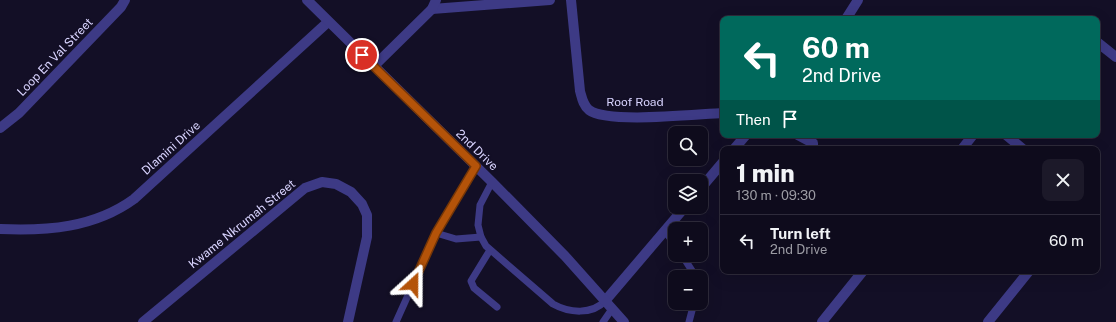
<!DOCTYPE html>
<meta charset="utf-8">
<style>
body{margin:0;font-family:"Public Sans",sans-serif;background:#1c1929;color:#f1f3f6;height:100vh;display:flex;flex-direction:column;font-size:15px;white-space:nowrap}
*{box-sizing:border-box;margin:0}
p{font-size:13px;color:#9b9ba3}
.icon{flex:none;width:22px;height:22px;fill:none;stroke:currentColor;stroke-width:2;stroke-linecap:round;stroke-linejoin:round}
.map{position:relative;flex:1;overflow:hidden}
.drawer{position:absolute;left:720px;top:146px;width:380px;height:128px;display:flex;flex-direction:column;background:#0e0b1c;border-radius:8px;box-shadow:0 4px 16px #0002,0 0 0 1px #2e2b3b}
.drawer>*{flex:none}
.hud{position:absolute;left:720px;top:16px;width:380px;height:122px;border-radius:8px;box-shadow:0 4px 16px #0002,0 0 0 1px #2e2b3b;background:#00695c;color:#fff;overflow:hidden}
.controls{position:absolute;left:668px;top:126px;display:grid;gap:8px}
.controls a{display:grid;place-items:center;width:40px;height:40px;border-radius:8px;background:#0e0b1c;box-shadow:0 4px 16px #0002,0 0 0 1px #2e2b3b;font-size:20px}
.pin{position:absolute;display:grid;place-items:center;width:34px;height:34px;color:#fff;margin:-17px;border:2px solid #fff;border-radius:50%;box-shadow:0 1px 4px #0007}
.me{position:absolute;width:44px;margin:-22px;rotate:24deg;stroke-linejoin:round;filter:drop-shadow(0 0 3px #0008)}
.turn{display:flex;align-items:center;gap:14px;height:84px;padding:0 16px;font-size:18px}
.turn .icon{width:52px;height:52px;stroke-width:2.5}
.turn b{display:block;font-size:28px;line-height:34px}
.then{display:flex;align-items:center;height:38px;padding:0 16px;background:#0003;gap:8px;font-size:15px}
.round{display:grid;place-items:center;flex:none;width:42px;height:42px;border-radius:8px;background:#1c1929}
.summary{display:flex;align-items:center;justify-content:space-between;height:68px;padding:0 16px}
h1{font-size:24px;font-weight:800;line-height:30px}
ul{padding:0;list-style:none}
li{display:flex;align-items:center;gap:12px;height:52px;padding:0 16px;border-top:1px solid #2e2b3b}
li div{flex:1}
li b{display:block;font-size:15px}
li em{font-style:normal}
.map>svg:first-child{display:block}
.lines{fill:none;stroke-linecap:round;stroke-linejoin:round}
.service{stroke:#3d3a85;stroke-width:7}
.minor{stroke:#3d3a85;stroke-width:10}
.tertiary{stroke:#3d3a85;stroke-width:10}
.route-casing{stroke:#753606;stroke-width:10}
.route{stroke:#b45309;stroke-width:7}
.labels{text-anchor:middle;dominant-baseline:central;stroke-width:3.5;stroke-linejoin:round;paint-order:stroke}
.street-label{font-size:12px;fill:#d9d4ff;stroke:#130f26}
</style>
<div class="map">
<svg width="1116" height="322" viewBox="0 0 1116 322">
<rect width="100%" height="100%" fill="#130f26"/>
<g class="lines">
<!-- service -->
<g class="service">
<path d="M 492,182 L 480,205 L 478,225 L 481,237 L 486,246 L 553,304 C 569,313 592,315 605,301"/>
<path d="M 665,231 L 675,245"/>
<path d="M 436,233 L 456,239 L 481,237"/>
<path d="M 490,250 L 471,281 L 474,288 L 497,307"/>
<path d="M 682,255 L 696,277"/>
<path d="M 396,322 L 436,233 L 476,166"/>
<path d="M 603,322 L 612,309"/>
<path d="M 689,322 L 694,303"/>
</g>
<!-- minor -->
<g class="minor">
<path d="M 571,0 L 580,91 C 582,98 583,105 589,110 C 607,124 697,114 723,113"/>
<path d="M 432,9 L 550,0"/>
<path d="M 846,19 L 858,0"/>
<path d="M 1097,42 L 1116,57"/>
<path d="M 374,66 L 432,9 L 436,0"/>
<path d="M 0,128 L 19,113 L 121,7 L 125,0"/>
<path d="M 798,135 L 813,143 L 813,149"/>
<path d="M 1006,135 L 1023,149"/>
<path d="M 734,149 L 746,135"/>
<path d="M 962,149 L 973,135"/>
<path d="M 701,188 L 723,162"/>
<path d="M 0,229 C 47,231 94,228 134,199 L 328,22"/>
<path d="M 605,301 L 685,207"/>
<path d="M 143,322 L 305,188 L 322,182 L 336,184 L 351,192 L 362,204 L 367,215 L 367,237 L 348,322"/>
<path d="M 822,322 L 863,271"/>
<path d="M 988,322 L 1029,271"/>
</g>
<!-- tertiary -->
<path class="tertiary" d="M 307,0 L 492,182 L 565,256 L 624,322"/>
</g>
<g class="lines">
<defs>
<path id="route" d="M 362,55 L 476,166 L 436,233 L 413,284"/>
</defs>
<!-- route casing -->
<use href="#route" class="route-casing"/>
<!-- route -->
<use href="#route" class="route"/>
</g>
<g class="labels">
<!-- street labels -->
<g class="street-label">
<text transform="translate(55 57) rotate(-46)">Loop En Val Street</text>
<text x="635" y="102">Roof Road</text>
<text transform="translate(171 148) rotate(-42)">Dlamini Drive</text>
<text transform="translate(477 150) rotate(44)">2nd Drive</text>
<text transform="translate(242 224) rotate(-39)">Kwame Nkrumah Street</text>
</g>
</g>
</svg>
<div class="controls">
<a><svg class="icon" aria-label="search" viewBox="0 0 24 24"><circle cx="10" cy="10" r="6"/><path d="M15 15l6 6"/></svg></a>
<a><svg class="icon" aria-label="layers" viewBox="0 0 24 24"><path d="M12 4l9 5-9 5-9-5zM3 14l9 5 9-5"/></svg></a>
<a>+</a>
<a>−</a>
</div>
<div class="pin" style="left:362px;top:55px;background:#d93025"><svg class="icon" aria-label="arrive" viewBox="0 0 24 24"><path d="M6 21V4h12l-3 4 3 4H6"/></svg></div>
<svg class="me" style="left:413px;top:284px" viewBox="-20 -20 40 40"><path d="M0-17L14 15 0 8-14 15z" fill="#b45309" stroke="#fff" stroke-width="4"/></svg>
<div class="hud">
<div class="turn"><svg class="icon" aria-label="left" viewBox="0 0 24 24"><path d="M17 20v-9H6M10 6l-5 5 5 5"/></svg><div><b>60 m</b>2nd Drive</div></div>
<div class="then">Then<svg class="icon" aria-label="arrive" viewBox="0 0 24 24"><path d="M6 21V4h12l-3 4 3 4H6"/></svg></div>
</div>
<section class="drawer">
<div class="summary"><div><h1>1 min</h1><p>130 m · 09:30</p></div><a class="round"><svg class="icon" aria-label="close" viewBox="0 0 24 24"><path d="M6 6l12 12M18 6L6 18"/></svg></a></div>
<ul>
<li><svg class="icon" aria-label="left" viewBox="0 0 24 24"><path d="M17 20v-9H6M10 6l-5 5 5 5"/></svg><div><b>Turn left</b><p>2nd Drive</p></div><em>60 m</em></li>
</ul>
</section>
</div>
